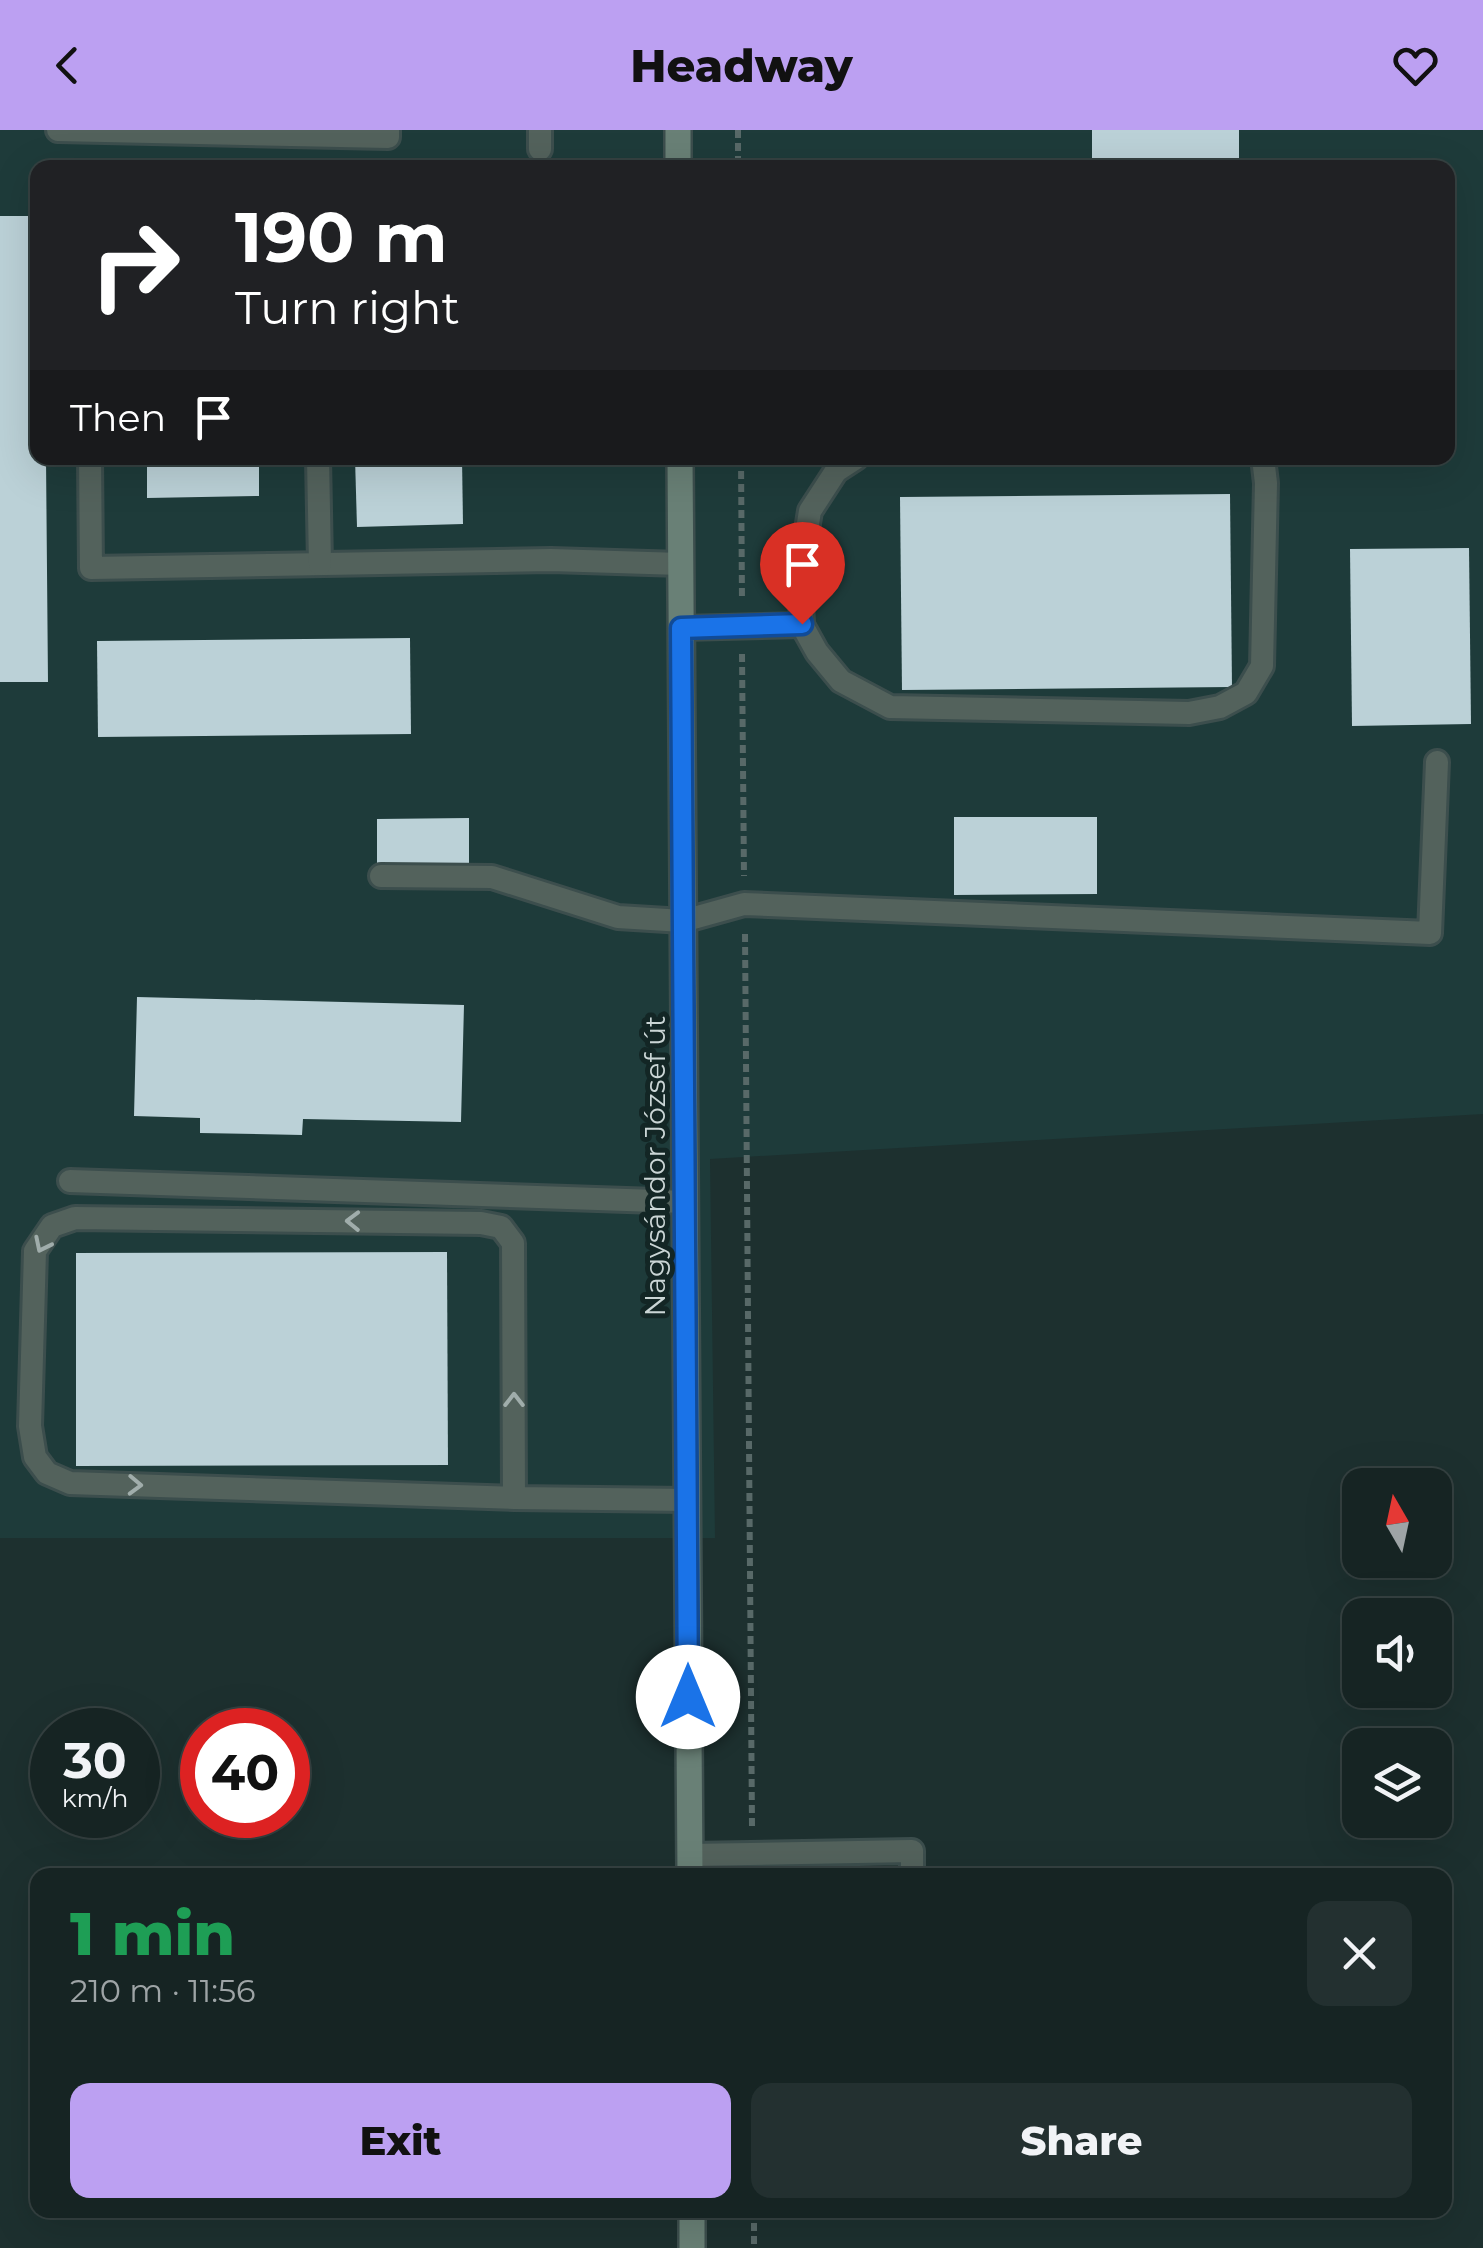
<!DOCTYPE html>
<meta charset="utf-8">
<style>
body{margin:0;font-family:Montserrat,sans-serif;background:#233030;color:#f1f3f6;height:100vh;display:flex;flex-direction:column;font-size:38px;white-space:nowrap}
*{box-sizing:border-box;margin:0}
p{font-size:32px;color:#9ea4a6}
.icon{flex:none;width:55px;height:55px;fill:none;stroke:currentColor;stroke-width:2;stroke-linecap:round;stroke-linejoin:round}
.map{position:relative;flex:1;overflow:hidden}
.sheet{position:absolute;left:30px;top:1738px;width:1422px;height:350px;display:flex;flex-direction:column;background:#162423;border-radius:20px;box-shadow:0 10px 40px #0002,0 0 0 2px #354141}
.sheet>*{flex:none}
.hud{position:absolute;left:30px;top:30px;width:1425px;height:305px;border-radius:20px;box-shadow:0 10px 40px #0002,0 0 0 2px #354141;background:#202124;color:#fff;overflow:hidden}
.needle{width:65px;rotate:351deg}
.tools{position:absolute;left:1342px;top:1338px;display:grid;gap:20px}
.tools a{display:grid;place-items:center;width:110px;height:110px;border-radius:20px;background:#162423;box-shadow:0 10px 40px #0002,0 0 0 2px #354141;font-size:50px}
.speed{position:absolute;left:30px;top:1578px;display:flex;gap:20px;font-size:50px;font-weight:700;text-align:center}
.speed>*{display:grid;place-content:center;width:130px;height:130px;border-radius:50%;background:#162423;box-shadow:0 10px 40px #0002,0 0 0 2px #354141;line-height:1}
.speed small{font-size:25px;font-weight:400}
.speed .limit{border:15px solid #d22;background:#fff;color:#111}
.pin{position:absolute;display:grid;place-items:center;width:85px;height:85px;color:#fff;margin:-102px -42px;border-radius:50% 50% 50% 0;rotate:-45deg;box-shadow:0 0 10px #0007}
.pin .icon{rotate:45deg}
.me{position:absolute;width:110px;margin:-55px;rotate:0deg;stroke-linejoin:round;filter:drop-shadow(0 0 8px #0008)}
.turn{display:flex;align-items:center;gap:35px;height:210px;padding:0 40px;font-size:45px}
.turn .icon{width:130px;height:130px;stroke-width:2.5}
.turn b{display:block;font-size:70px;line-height:85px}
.then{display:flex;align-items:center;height:95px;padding:0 40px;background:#0003;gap:20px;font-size:38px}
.round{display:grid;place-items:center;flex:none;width:105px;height:105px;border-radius:20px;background:#233030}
.headline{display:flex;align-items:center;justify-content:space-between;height:170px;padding:0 40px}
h1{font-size:60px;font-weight:800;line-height:75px;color:#1e9e55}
.action{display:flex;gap:20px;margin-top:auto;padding:20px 40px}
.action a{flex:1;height:115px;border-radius:20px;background:#bca0f2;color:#111;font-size:40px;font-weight:800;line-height:115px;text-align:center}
.action a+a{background:#233030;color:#f1f3f6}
header{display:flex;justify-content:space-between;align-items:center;height:130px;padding:0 40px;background:#bca0f2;color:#111;font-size:45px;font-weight:800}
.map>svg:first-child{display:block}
.built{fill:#1e3b3a;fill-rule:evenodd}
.building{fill:#bbd1d7}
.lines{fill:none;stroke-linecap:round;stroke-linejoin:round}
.lane-casing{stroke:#3c4e4d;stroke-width:28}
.secondary-casing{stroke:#3c4e4d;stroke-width:30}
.path{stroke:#586968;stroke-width:6;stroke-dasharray:8 5;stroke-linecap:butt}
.lane{stroke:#53625c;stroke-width:22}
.secondary{stroke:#698076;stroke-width:25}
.oneway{stroke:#a0adab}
.route-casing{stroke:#114b97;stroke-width:25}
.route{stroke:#1a73e8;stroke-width:18}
.labels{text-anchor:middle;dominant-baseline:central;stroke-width:10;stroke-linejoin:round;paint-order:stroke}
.street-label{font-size:28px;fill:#cad5d5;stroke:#132625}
</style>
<header><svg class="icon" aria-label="back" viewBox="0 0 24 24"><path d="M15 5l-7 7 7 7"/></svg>Headway<svg class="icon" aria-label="heart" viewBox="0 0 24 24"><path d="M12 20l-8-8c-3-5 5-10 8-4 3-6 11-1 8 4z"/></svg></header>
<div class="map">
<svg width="1483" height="2118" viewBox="0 0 1483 2118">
<rect width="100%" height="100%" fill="#1d302f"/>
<!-- built -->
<path class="built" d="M 0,0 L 1483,0 L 1483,984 L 710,1029 L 715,1408 L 0,1408 ZM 38,38 L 1448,38 L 1448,328 L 38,328 Z"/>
<!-- building -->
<g class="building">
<rect x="1092" y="0" width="147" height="38"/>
<path d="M 0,86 L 38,86 L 38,328 L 46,328 L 48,552 L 0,552 Z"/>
<path d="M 147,328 L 259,328 L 259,366 L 147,368 Z"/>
<path d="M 355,328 L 462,328 L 463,394 L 357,397 Z"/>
<path d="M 1230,364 L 1232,557 L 902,560 L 900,367 Z"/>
<path d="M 1469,418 L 1471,594 L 1352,596 L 1350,419 Z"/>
<path d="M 410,508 L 411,604 L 98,607 L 97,511 Z"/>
<path d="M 954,687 L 1097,687 L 1097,764 L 954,765 Z"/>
<path d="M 469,688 L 469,740 L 377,741 L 377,689 Z"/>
<path d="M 137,867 L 464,875 L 461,992 L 303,989 L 302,1005 L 200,1003 L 200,988 L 134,986 Z"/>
<path d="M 447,1122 L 448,1335 L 76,1336 L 76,1123 Z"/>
</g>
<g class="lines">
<defs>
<g id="lane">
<path d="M 58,0 L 388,7 L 388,0"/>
<path d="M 540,0 L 540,19"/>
<path d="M 90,328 L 91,438 L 551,430 L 681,434"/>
<path d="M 318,328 L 320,434"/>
<path d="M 856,328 L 836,341 L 810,381 L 800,443 L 802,495 L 817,522 L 841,551 L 890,577 L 1189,583 L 1220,577 L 1246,563 L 1262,536 L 1266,353 L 1263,328"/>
<path d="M 681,498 L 802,495"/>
<path d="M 381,746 L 492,747 L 618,787 L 683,791 L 744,774 L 1430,803 L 1437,632"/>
<path d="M 70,1051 L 686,1072"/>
<path d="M 514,1368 L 513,1113 L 501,1097 L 481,1093 L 75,1088 L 52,1096 L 35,1121 L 30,1296 L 35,1327 L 47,1343 L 70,1353 L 514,1368 L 687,1370"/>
<path d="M 690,1725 L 912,1721 L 912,1745"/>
</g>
<g id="secondary">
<path d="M 678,0 L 678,38"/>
<path d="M 680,328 L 690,1745"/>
<path d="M 692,2080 L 692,2118"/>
</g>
</defs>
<!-- lane casing -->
<use href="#lane" class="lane-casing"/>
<!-- secondary casing -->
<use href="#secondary" class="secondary-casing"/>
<!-- path -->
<g class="path">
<path d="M 738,0 L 738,38"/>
<path d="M 741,328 L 742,471"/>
<path d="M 742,524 L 744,746"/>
<path d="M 745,804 L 752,1696"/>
<path d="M 754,2080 L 754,2118"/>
</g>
<!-- lane -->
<use href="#lane" class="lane"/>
<!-- secondary -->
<use href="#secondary" class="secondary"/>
</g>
<!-- one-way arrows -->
<defs><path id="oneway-chevron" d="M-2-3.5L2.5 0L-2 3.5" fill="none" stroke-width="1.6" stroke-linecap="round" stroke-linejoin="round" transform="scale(2.5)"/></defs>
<g class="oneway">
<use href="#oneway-chevron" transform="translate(353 1091) rotate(-179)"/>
<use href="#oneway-chevron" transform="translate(42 1115) rotate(116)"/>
<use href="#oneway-chevron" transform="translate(514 1270) rotate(-90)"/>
<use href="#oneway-chevron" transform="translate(135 1355) rotate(2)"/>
</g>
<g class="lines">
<defs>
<path id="route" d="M 688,1567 L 681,498 L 802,494"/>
</defs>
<!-- route casing -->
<use href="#route" class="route-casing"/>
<!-- route -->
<use href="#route" class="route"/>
</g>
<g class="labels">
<!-- street labels -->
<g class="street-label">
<text transform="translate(655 1036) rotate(-90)">Nagysándor József út</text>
</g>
</g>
</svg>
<div class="tools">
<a><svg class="needle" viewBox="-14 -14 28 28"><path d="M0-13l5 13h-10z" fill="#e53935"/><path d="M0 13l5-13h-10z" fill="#9ea4a6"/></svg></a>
<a><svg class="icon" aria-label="sound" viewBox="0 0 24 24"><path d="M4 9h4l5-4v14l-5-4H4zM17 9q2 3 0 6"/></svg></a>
<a><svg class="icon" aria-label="layers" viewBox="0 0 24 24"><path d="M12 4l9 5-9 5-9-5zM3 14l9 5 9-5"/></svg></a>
</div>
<div class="speed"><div>30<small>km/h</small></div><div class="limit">40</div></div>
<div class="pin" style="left:802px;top:494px;background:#d93025"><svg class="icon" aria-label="arrive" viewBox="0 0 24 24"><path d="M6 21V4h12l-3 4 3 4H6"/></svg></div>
<svg class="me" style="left:688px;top:1567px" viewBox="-20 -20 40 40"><circle r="19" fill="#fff"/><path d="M0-13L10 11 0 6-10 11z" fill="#1a73e8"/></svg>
<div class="hud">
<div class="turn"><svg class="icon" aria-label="right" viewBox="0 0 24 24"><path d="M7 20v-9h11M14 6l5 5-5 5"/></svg><div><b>190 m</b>Turn right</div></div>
<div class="then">Then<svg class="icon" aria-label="arrive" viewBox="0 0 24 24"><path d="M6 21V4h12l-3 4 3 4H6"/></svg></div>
</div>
<section class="sheet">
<div class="headline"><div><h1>1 min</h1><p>210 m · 11:56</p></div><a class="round"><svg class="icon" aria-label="close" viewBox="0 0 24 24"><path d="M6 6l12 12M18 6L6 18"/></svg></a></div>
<div class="action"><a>Exit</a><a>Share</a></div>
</section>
</div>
